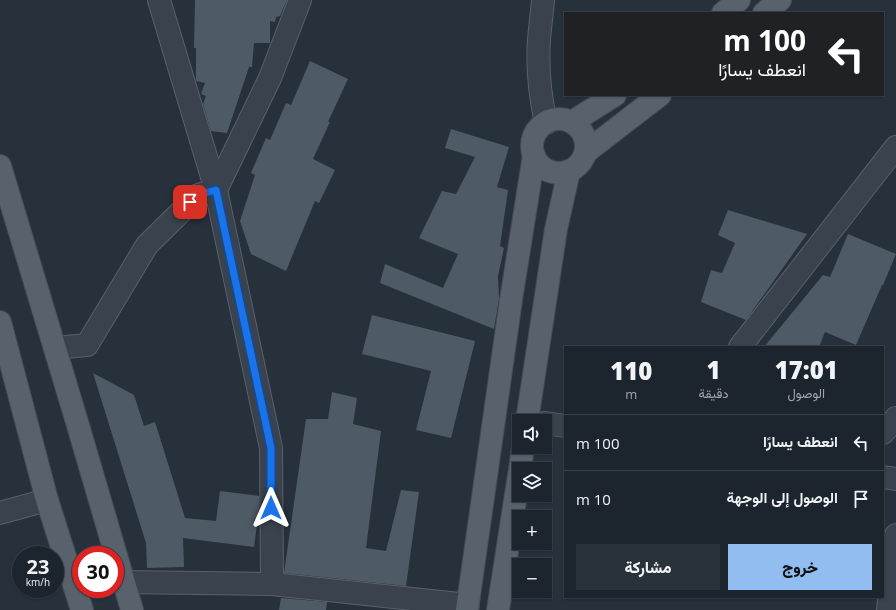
<!DOCTYPE html>
<html lang="ar">
<meta charset="utf-8">
<style>
body{margin:0;font-family:"Open Sans",Vazirmatn,sans-serif;background:#293139;color:#f1f3f6;direction:rtl;height:100vh;display:flex;flex-direction:column;font-size:15px;white-space:nowrap}
*{box-sizing:border-box;margin:0}
p{font-size:13px;color:#a0a5aa}
.icon{flex:none;width:22px;height:22px;fill:none;stroke:currentColor;stroke-width:2;stroke-linecap:round;stroke-linejoin:round}
.map{position:relative;flex:1;overflow:hidden;direction:ltr}
.drawer{position:absolute;left:564px;top:346px;width:320px;height:252px;display:flex;flex-direction:column;background:#1c252d;border-radius:0px;box-shadow:0 1px 3px #0004,0 0 0 1px #3a4249;direction:rtl}
.drawer>*{flex:none}
.top-card{position:absolute;left:564px;top:12px;width:320px;height:84px;border-radius:0px;box-shadow:0 1px 3px #0004,0 0 0 1px #3a4249;direction:rtl;background:#202124;color:#fff;overflow:hidden}
.buttons{position:absolute;left:512px;top:414px;display:grid;gap:8px}
.buttons a{display:grid;place-items:center;width:40px;height:40px;border-radius:0px;background:#1c252d;box-shadow:0 1px 3px #0004,0 0 0 1px #3a4249;font-size:20px}
.speed{position:absolute;left:12px;top:546px;display:flex;gap:8px;font-size:20px;font-weight:700;text-align:center}
.speed>*{display:grid;place-content:center;width:52px;height:52px;border-radius:50%;background:#1c252d;box-shadow:0 1px 3px #0004,0 0 0 1px #3a4249;line-height:1}
.speed small{font-size:10px;font-weight:400}
.speed .limit{border:6px solid #d22;background:#fff;color:#111}
.pin{position:absolute;display:grid;place-items:center;width:34px;height:34px;color:#fff;margin:-17px;border-radius:8px;box-shadow:0 2px 6px #0006}
.me{position:absolute;width:44px;margin:-22px;rotate:0deg;stroke-linejoin:round;filter:drop-shadow(0 0 3px #0008)}
.turn{display:flex;align-items:center;gap:14px;height:84px;padding:0 12px;font-size:18px}
.turn .icon{width:52px;height:52px;stroke-width:2.5}
.turn b{display:block;font-size:28px;line-height:34px}
.eta{display:flex;justify-content:space-evenly;align-items:center;height:68px;text-align:center}
.eta b{font-size:24px;font-weight:800;line-height:28px}
.button{display:flex;gap:8px;margin-top:auto;padding:8px 12px}
.button a{flex:1;height:46px;border-radius:0px;background:#91bdf1;color:#111;font-size:16px;font-weight:800;line-height:46px;text-align:center}
.button a+a{background:#293139;color:#f1f3f6}
ul{padding:0;list-style:none}
li{display:flex;align-items:center;gap:12px;height:56px;padding:0 12px;border-top:1px solid #3a4249}
li div{flex:1}
li b{display:block;font-size:15px}
li em{font-style:normal}
.map>svg:first-child{display:block}
.building{fill:#4f5a67}
.lines{fill:none;stroke-linecap:round;stroke-linejoin:round}
.minor-casing{stroke:#58616b;stroke-width:24}
.major-casing{stroke:#434c56;stroke-width:24}
.minor{stroke:#3a434d;stroke-width:22}
.major{stroke:#58626d;stroke-width:22}
.route-casing{stroke:#114b97;stroke-width:10}
.route{stroke:#1a73e8;stroke-width:7}
</style>
<div class="map">
<svg width="896" height="610" viewBox="0 0 896 610">
<rect width="100%" height="100%" fill="#26313c"/>
<!-- building -->
<g class="building">
<path d="M 195,0 L 287,0 L 280,16 L 276,17 L 275,22 L 270,21 L 270,43 L 254,43 L 252,67 L 249,67 L 227,133 L 211,131 L 203,104 L 206,96 L 201,94 L 205,83 L 196,81 L 196,48 L 194,48 Z"/>
<path d="M 310,61 L 348,79 L 328,122 L 330,122 L 313,159 L 335,170 L 319,203 L 315,201 L 286,271 L 251,254 L 240,221 L 255,175 L 251,173 L 266,138 L 270,140 L 286,103 L 291,105 Z"/>
<path d="M 451,129 L 509,147 L 497,187 L 508,190 L 500,246 L 504,248 L 498,276 L 499,299 L 494,329 L 380,283 L 385,264 L 443,288 L 458,254 L 419,238 L 442,191 L 456,194 L 475,157 L 445,148 Z"/>
<path d="M 728,210 L 807,234 L 746,320 L 701,302 L 711,270 L 722,273 L 735,243 L 718,235 Z"/>
<path d="M 848,234 L 896,254 L 883,285 L 882,285 L 856,345 L 825,332 L 819,347 L 764,347 L 823,275 L 830,277 Z"/>
<path d="M 372,315 L 475,341 L 451,438 L 416,430 L 431,371 L 362,354 Z"/>
<path d="M 93,373 L 134,395 L 144,426 L 155,422 L 185,518 L 216,521 L 220,491 L 259,496 L 259,510 L 254,547 L 183,538 L 184,567 L 147,568 L 146,543 Z"/>
<path d="M 332,392 L 357,398 L 353,424 L 381,431 L 366,548 L 386,551 L 401,490 L 419,492 L 406,586 L 284,573 L 306,419 L 328,419 Z"/>
<path d="M 281,598 L 327,602 L 326,610 L 279,610 Z"/>
</g>
<g class="lines">
<defs>
<g id="minor">
<path d="M 159,0 L 216,190 L 271,448 L 272,584"/>
<path d="M 543,0 C 542,13 540,27 539,40 C 537,68 540,96 546,123"/>
<path d="M 216,190 L 270,78 L 300,0"/>
<path d="M 740,347 L 896,147"/>
<path d="M 55,348 L 87,345 L 147,245 L 198,195 L 216,190"/>
<path d="M 545,423 L 565,426"/>
<path d="M 883,433 L 896,418"/>
<path d="M 883,477 L 896,479"/>
<path d="M 0,513 L 47,500"/>
<path d="M 123,582 L 272,584 L 468,605"/>
<path d="M 888,610 L 896,535"/>
</g>
<g id="major">
<path d="M 723,13 L 739,0"/>
<path d="M 764,13 L 780,0"/>
<circle cx="559" cy="146" r="27"/>
<path d="M 572,122 L 615,95"/>
<path d="M 586,152 L 660,95"/>
<path d="M 0,166 L 77,422 L 132,610"/>
<path d="M 0,322 L 47,500 L 82,610"/>
<path d="M 527,421 L 556,229 L 569,171"/>
<path d="M 520,469 L 523,447"/>
<path d="M 467,610 L 511,300 L 534,155"/>
<path d="M 498,610 L 519,475"/>
</g>
</defs>
<!-- minor casing -->
<use href="#minor" class="minor-casing"/>
<!-- major casing -->
<use href="#major" class="major-casing"/>
<!-- minor -->
<use href="#minor" class="minor"/>
<!-- major -->
<use href="#major" class="major"/>
</g>
<g class="lines">
<defs>
<path id="route" d="M 190,202 L 198,195 L 216,190 L 271,448 L 271,508"/>
</defs>
<!-- route casing -->
<use href="#route" class="route-casing"/>
<!-- route -->
<use href="#route" class="route"/>
</g>
</svg>
<div class="buttons">
<a><svg class="icon" aria-label="sound" viewBox="0 0 24 24"><path d="M4 9h4l5-4v14l-5-4H4zM17 9q2 3 0 6"/></svg></a>
<a><svg class="icon" aria-label="layers" viewBox="0 0 24 24"><path d="M12 4l9 5-9 5-9-5zM3 14l9 5 9-5"/></svg></a>
<a>+</a>
<a>−</a>
</div>
<div class="speed"><div>23<small>km/h</small></div><div class="limit">30</div></div>
<div class="pin" style="left:190px;top:202px;background:#d93025"><svg class="icon" aria-label="arrive" viewBox="0 0 24 24"><path d="M6 21V4h12l-3 4 3 4H6"/></svg></div>
<svg class="me" style="left:271px;top:508px" viewBox="-20 -20 40 40"><path d="M0-17L14 15 0 8-14 15z" fill="#1a73e8" stroke="#fff" stroke-width="4"/></svg>
<div class="top-card">
<div class="turn"><svg class="icon" aria-label="left" viewBox="0 0 24 24"><path d="M17 20v-9H6M10 6l-5 5 5 5"/></svg><div><b>100 m</b>انعطف يسارًا</div></div>
</div>
<section class="drawer">
<div class="eta">
<div><b>17:01</b><p>الوصول</p></div>
<div><b>1</b><p>دقيقة</p></div>
<div><b>110</b><p>m</p></div>
</div>
<ul>
<li><svg class="icon" aria-label="left" viewBox="0 0 24 24"><path d="M17 20v-9H6M10 6l-5 5 5 5"/></svg><div><b>انعطف يسارًا</b></div><em>100 m</em></li>
<li><svg class="icon" aria-label="arrive" viewBox="0 0 24 24"><path d="M6 21V4h12l-3 4 3 4H6"/></svg><div><b>الوصول إلى الوجهة</b></div><em>10 m</em></li>
</ul>
<div class="button"><a>خروج</a><a>مشاركة</a></div>
</section>
</div>
